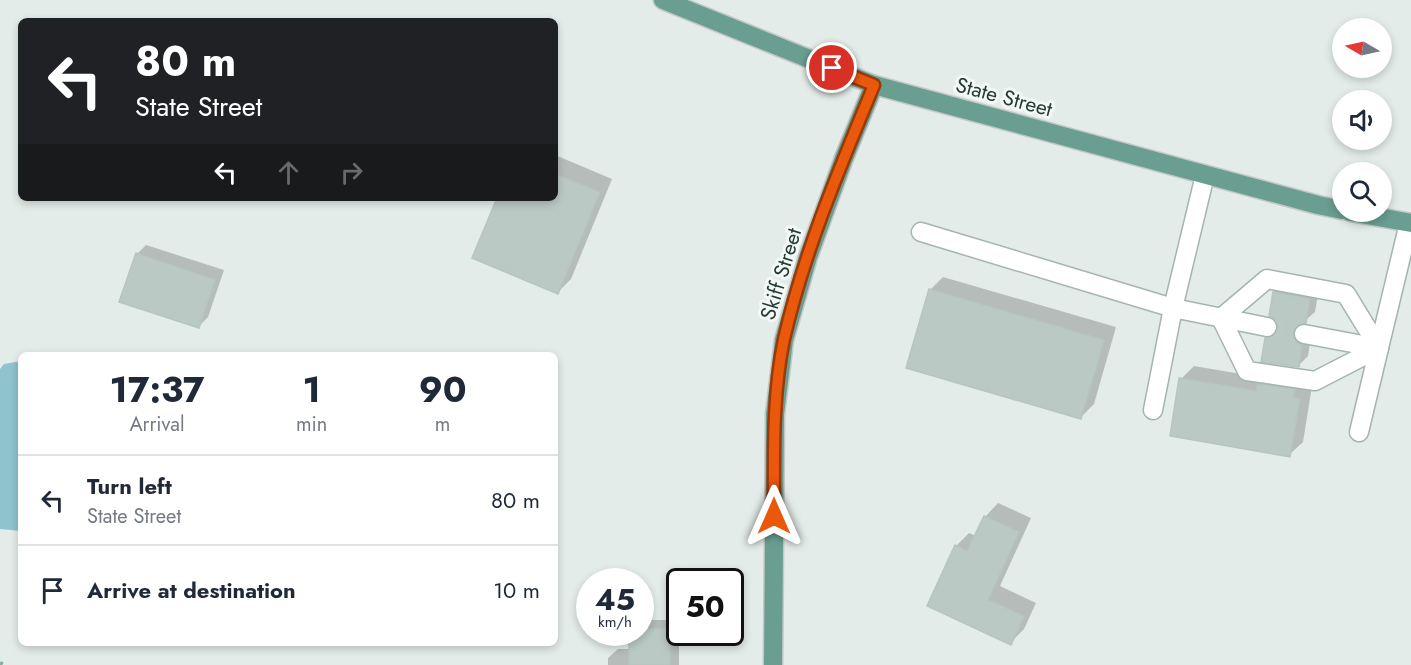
<!DOCTYPE html>
<style>
body{margin:0;font-family:Jost,sans-serif;background:#f2f2f3;color:#1f2937;height:100vh;display:flex;flex-direction:column;font-size:22px;white-space:nowrap}
*{box-sizing:border-box;margin:0}
p{font-size:20px;color:#747a83}
.icon{flex:none;width:33px;height:33px;fill:none;stroke:currentColor;stroke-width:2;stroke-linecap:round;stroke-linejoin:round}
.map{position:relative;flex:1;overflow:hidden}
.details{position:absolute;left:18px;top:352px;width:540px;height:294px;display:flex;flex-direction:column;background:#fff;border-radius:9px;box-shadow:0 3px 9px #0003}
.details>*{flex:none}
.hud{position:absolute;left:18px;top:18px;width:540px;height:183px;border-radius:9px;box-shadow:0 3px 9px #0003;background:#202124;color:#fff;overflow:hidden}
.needle{width:39px;rotate:279deg}
.tools{position:absolute;left:1332px;top:18px;display:grid;gap:12px}
.tools a{display:grid;place-items:center;width:60px;height:60px;border-radius:50%;background:#fff;box-shadow:0 3px 9px #0003;font-size:30px}
.speed{position:absolute;left:576px;top:568px;display:flex;gap:12px;font-size:30px;font-weight:700;text-align:center}
.speed>*{display:grid;place-content:center;width:78px;height:78px;border-radius:50%;background:#fff;box-shadow:0 3px 9px #0003;line-height:1}
.speed small{font-size:15px;font-weight:400}
.speed .limit{border:3px solid #111;border-radius:9px;background:#fff;color:#111}
.pin{position:absolute;display:grid;place-items:center;width:51px;height:51px;color:#fff;margin:-26px;border:3px solid #fff;border-radius:50%;box-shadow:0 2px 6px #0007}
.me{position:absolute;width:66px;margin:-33px;rotate:0deg;stroke-linejoin:round;filter:drop-shadow(0 0 4px #0008)}
.turn{display:flex;align-items:center;gap:21px;height:126px;padding:0 18px;font-size:27px}
.turn .icon{width:78px;height:78px;stroke-width:2.5}
.turn b{display:block;font-size:42px;line-height:51px}
.lanes{display:flex;align-items:center;height:57px;padding:0 18px;background:#0003;justify-content:center;gap:30px;direction:ltr}
.lanes .off{opacity:.35}
.eta{display:flex;justify-content:space-evenly;align-items:center;height:102px;text-align:center}
.eta b{font-size:36px;font-weight:700;line-height:42px}
ul{padding:0;list-style:none}
li{display:flex;align-items:center;gap:18px;height:90px;padding:0 18px;border-top:2px solid #e0e1e3}
li div{flex:1}
li b{display:block;font-size:22px}
li em{font-style:normal}
.map>svg:first-child{display:block}
.water{fill:#8fc3cd}
.shadow{fill:#0003}
.building{fill:#bbc9c4;stroke:#b6c5bf;stroke-width:1.5}
.lines{fill:none;stroke-linecap:round;stroke-linejoin:round}
.minor-tunnel{stroke:#bdc9c4;stroke-width:18;stroke-dasharray:18 9;stroke-linecap:butt}
.minor-casing{stroke:#a6b4af;stroke-width:21}
.major-casing{stroke:#c2c8c6;stroke-width:21}
.path{stroke:#85ada1;stroke-width:4;stroke-dasharray:3 4.5;stroke-linecap:butt}
.minor{stroke:#fff;stroke-width:18}
.major{stroke:#6a9e91;stroke-width:18}
.route-casing{stroke:#983908;stroke-width:15}
.route{stroke:#ea580c;stroke-width:10}
.labels{text-anchor:middle;dominant-baseline:central;stroke-width:6;stroke-linejoin:round;paint-order:stroke}
.street-label{font-size:21px;fill:#243c35;stroke:#f3f8f6}
</style>
<div class="map">
<svg width="1411" height="665" viewBox="0 0 1411 665">
<rect width="100%" height="100%" fill="#e3ece8"/>
<!-- water -->
<path class="water" d="M 21,361 L 21,531 L 0,529 L 0,369 L 4,364 Z"/>
<!-- shadow -->
<g class="shadow">
<path d="M 555,155 L 612,179 L 571,279 L 558,292 L 498,198 L 555,198 Z"/>
<path d="M 146,245 L 224,270 L 208,317 L 199,326 L 137,254 Z"/>
<path d="M 943,277 L 1116,327 L 1094,404 L 1081,417 L 930,290 Z"/>
<path d="M 1284,283 L 1319,289 L 1315,312 L 1302,323 L 1305,333 L 1311,336 L 1308,356 L 1298,366 L 1266,339 L 1279,328 L 1274,292 Z"/>
<path d="M 1194,366 L 1312,386 L 1303,442 L 1289,455 L 1181,379 Z"/>
<path d="M 998,503 L 1031,518 L 1000,586 L 1036,603 L 1024,629 L 1010,643 L 956,546 L 969,533 L 976,536 L 985,517 Z"/>
<path d="M 640,620 L 679,620 L 679,665 L 608,665 L 608,658 L 618,649 L 631,649 L 630,633 L 640,633 Z"/>
</g>
<!-- building -->
<g class="building">
<path d="M 555,174 L 600,192 L 558,294 L 472,258 L 497,198 L 555,198 Z"/>
<path d="M 136,253 L 215,280 L 199,328 L 119,302 Z"/>
<path d="M 929,289 L 1104,340 L 1081,419 L 906,368 Z"/>
<path d="M 1273,292 L 1310,299 L 1306,323 L 1296,326 L 1293,333 L 1296,342 L 1302,345 L 1299,367 L 1261,362 L 1265,338 L 1275,335 L 1278,329 L 1275,319 L 1269,316 Z"/>
<path d="M 1179,378 L 1256,391 L 1257,384 L 1295,389 L 1293,398 L 1300,399 L 1290,457 L 1170,436 Z"/>
<path d="M 984,516 L 1019,532 L 988,600 L 1024,616 L 1011,645 L 927,606 L 955,545 L 967,551 Z"/>
<path d="M 640,629 L 670,629 L 670,665 L 629,665 L 629,633 L 640,633 Z"/>
</g>
<g class="lines">
<!-- minor-tunnel -->
<path class="minor-tunnel" d="M 1267,327 L 1304,334"/>
<defs>
<g id="minor">
<path d="M 921,232 L 1173,308 L 1205,175"/>
<path d="M 1267,279 L 1346,294 L 1379,348 L 1315,381 L 1247,371 L 1221,318 Z"/>
<path d="M 1304,334 L 1379,348 L 1409,223"/>
<path d="M 1153,410 L 1173,308 L 1267,327"/>
<path d="M 1359,432 L 1379,348"/>
</g>
<g id="major">
<path d="M 663,0 L 874,85 L 1318,205 L 1342,210"/>
<path d="M 1350,212 L 1411,223"/>
<path d="M 773,665 L 775,414 L 784,340 L 808,257 L 844,158 L 874,85"/>
</g>
</defs>
<!-- minor casing -->
<use href="#minor" class="minor-casing"/>
<!-- major casing -->
<use href="#major" class="major-casing"/>
<!-- path -->
<path class="path" d="M 0,663 L 5,665"/>
<!-- minor -->
<use href="#minor" class="minor"/>
<!-- major -->
<use href="#major" class="major"/>
</g>
<g class="lines">
<defs>
<path id="route" d="M 774,516 C 774,458 772,396 784,339 C 804,252 840,167 874,85 L 832,68"/>
</defs>
<!-- route casing -->
<use href="#route" class="route-casing"/>
<!-- route -->
<use href="#route" class="route"/>
</g>
<g class="labels">
<!-- street labels -->
<g class="street-label">
<text transform="translate(1004 97) rotate(15)">State Street</text>
<text transform="translate(781 274) rotate(-73)">Skiff Street</text>
</g>
</g>
</svg>
<div class="tools">
<a><svg class="needle" viewBox="-14 -14 28 28"><path d="M0-13l5 13h-10z" fill="#e53935"/><path d="M0 13l5-13h-10z" fill="#747a83"/></svg></a>
<a><svg class="icon" aria-label="sound" viewBox="0 0 24 24"><path d="M4 9h4l5-4v14l-5-4H4zM17 9q2 3 0 6"/></svg></a>
<a><svg class="icon" aria-label="search" viewBox="0 0 24 24"><circle cx="10" cy="10" r="6"/><path d="M15 15l6 6"/></svg></a>
</div>
<div class="speed"><div>45<small>km/h</small></div><div class="limit">50</div></div>
<div class="pin" style="left:832px;top:68px;background:#d93025"><svg class="icon" aria-label="arrive" viewBox="0 0 24 24"><path d="M6 21V4h12l-3 4 3 4H6"/></svg></div>
<svg class="me" style="left:774px;top:516px" viewBox="-20 -20 40 40"><path d="M0-17L14 15 0 8-14 15z" fill="#ea580c" stroke="#fff" stroke-width="4"/></svg>
<div class="hud">
<div class="turn"><svg class="icon" aria-label="left" viewBox="0 0 24 24"><path d="M17 20v-9H6M10 6l-5 5 5 5"/></svg><div><b>80 m</b>State Street</div></div>
<div class="lanes"><svg class="icon" aria-label="left" viewBox="0 0 24 24"><path d="M17 20v-9H6M10 6l-5 5 5 5"/></svg><svg class="icon off" aria-label="ahead" viewBox="0 0 24 24"><path d="M12 20V5M6 11l6-6 6 6"/></svg><svg class="icon off" aria-label="right" viewBox="0 0 24 24"><path d="M7 20v-9h11M14 6l5 5-5 5"/></svg></div>
</div>
<section class="details">
<div class="eta">
<div><b>17:37</b><p>Arrival</p></div>
<div><b>1</b><p>min</p></div>
<div><b>90</b><p>m</p></div>
</div>
<ul>
<li><svg class="icon" aria-label="left" viewBox="0 0 24 24"><path d="M17 20v-9H6M10 6l-5 5 5 5"/></svg><div><b>Turn left</b><p>State Street</p></div><em>80 m</em></li>
<li><svg class="icon" aria-label="arrive" viewBox="0 0 24 24"><path d="M6 21V4h12l-3 4 3 4H6"/></svg><div><b>Arrive at destination</b></div><em>10 m</em></li>
</ul>
</section>
</div>
